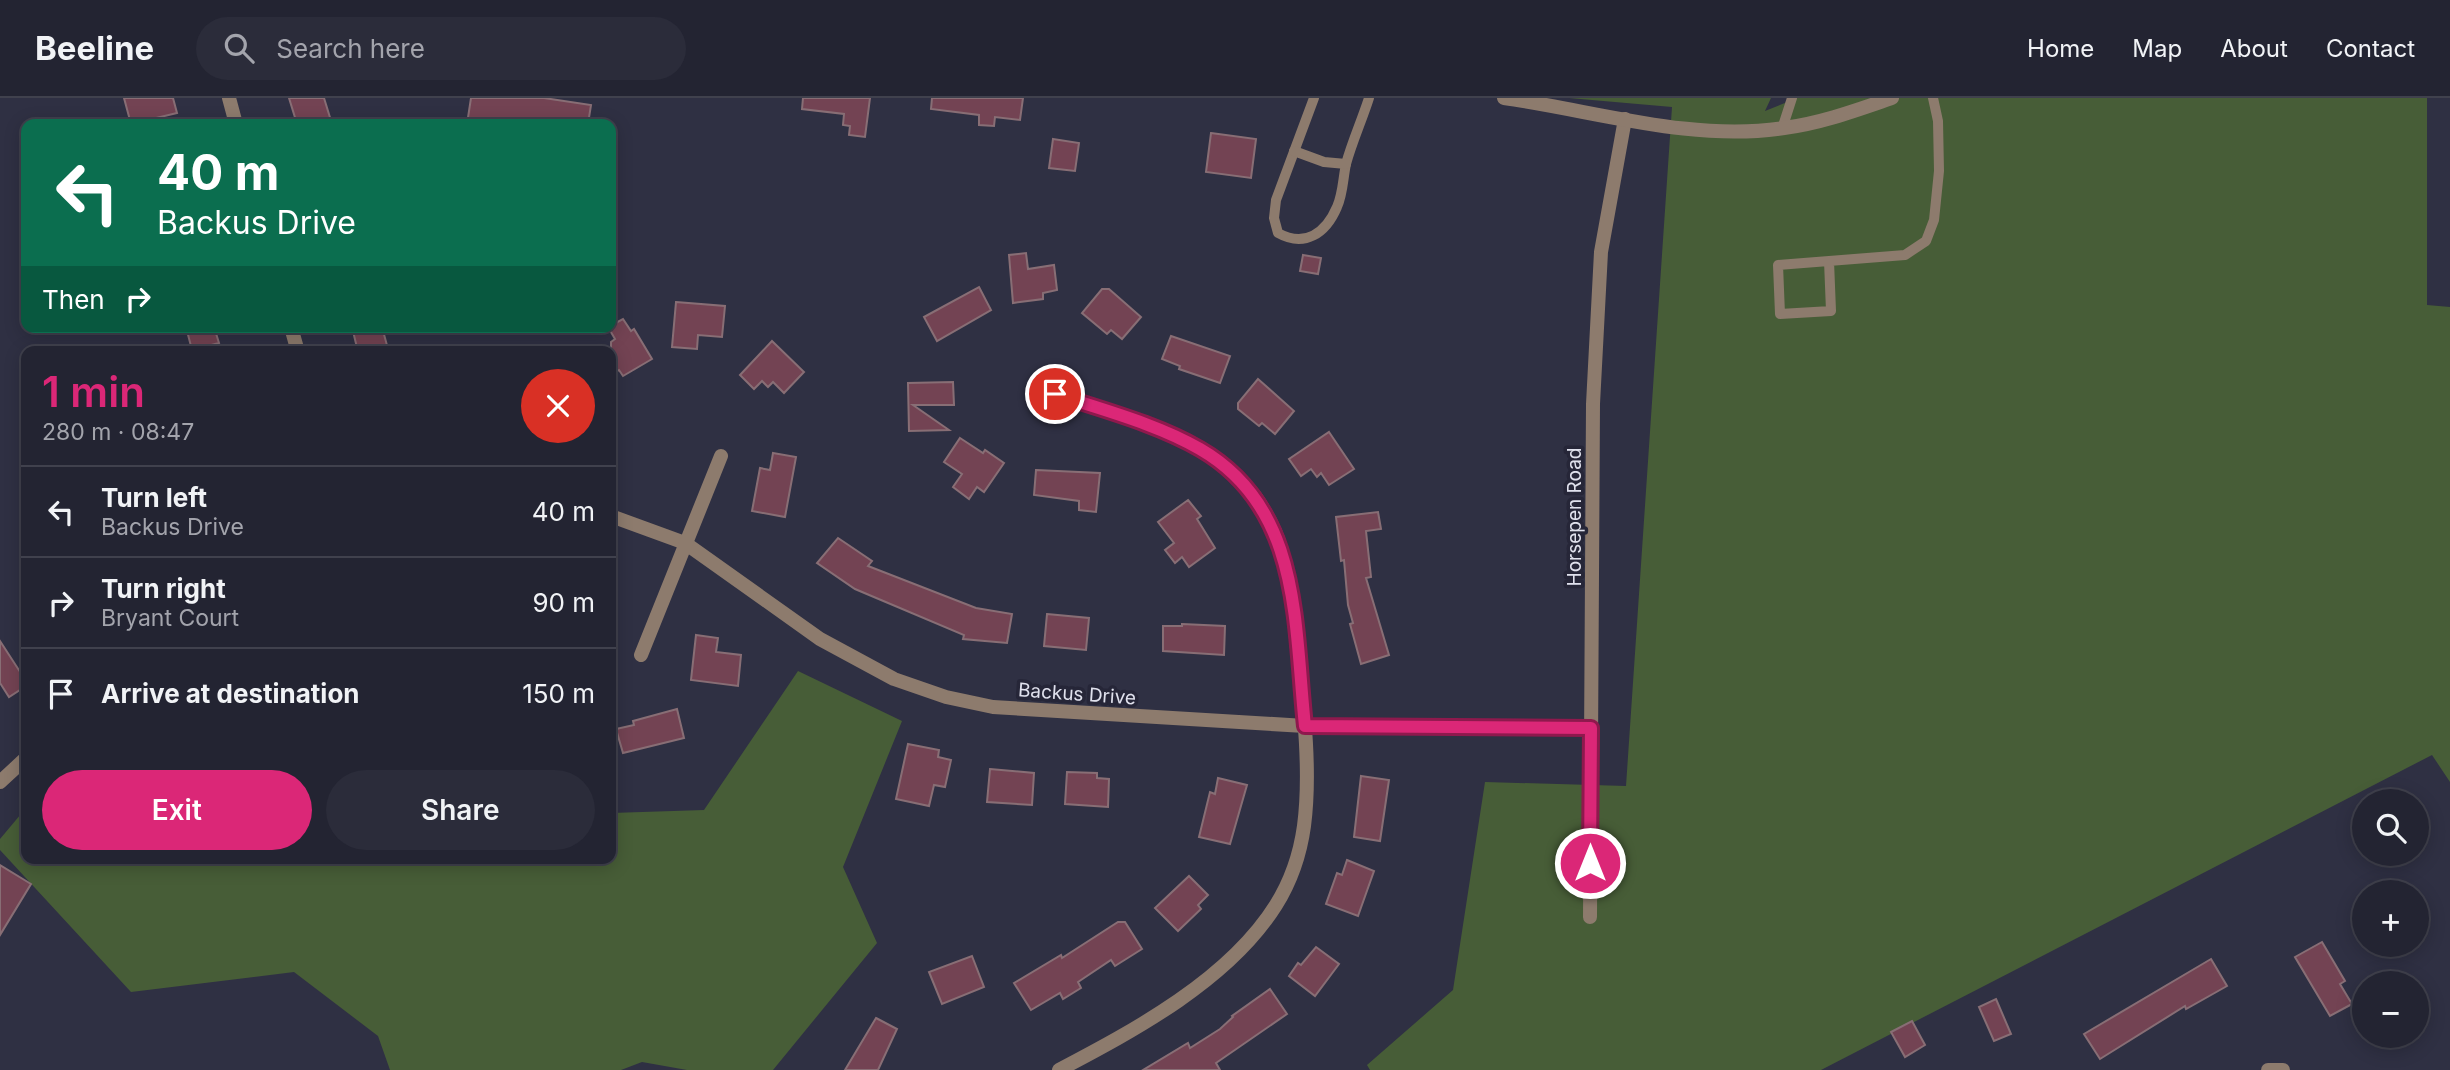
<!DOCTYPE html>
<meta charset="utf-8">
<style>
body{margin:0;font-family:Inter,sans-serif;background:#2b2c3a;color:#f1f3f6;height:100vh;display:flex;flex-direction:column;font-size:26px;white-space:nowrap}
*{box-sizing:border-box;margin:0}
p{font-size:23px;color:#a3a4ac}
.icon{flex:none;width:38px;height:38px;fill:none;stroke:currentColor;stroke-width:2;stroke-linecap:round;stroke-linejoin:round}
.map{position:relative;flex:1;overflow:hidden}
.details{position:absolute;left:21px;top:248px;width:595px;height:518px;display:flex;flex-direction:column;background:#232432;border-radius:14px;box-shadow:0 4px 18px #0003,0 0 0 2px #40414d}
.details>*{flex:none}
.guide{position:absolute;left:21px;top:21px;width:595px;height:214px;border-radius:14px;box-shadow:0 4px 18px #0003,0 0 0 2px #40414d;background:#0b6e4f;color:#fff;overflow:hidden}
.tools{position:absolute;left:2352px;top:691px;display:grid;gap:14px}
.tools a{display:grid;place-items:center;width:77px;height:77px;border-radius:50%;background:#232432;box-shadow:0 4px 18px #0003,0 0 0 2px #40414d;font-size:35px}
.pin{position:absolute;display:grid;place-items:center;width:60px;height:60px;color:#fff;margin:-30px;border:4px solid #fff;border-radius:50%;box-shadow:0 2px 7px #0007}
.me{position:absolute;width:77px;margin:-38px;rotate:0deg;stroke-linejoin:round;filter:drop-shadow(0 0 5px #0008)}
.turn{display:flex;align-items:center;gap:24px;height:147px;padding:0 21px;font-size:32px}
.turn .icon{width:91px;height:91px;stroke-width:2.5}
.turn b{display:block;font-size:49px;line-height:60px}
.then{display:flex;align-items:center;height:66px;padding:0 21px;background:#0003;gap:14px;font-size:26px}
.round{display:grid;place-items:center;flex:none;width:74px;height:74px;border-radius:37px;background:#2b2c3a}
.headline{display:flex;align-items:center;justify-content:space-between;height:119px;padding:0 21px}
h1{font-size:42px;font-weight:600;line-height:52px;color:#db2777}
.button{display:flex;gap:14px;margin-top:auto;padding:14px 21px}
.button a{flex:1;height:80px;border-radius:42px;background:#db2777;color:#fff;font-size:28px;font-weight:600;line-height:80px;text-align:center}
.button a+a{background:#2b2c3a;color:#f1f3f6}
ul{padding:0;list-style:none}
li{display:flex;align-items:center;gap:21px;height:91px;padding:0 21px;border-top:2px solid #40414d}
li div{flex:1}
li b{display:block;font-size:26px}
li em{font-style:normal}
header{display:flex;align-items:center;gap:42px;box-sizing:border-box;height:98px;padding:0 35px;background:#232432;border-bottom:2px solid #40414d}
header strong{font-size:33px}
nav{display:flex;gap:38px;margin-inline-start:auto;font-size:24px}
.search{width:490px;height:63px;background:#2b2c3a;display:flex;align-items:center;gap:18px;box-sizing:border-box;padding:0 24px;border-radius:38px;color:#a3a4ac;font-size:26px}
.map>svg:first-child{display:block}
.green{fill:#475d37}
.building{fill:#734353;stroke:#886e75;stroke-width:2}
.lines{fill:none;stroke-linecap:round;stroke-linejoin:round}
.service{stroke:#8d7b6d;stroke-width:10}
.minor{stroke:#8d7b6d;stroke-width:14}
.tertiary{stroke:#8d7b6d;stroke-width:14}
.route-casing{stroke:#8e194d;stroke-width:18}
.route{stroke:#db2777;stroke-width:12}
.labels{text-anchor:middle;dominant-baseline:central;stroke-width:7;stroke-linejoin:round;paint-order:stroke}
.street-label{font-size:19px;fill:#e0e1ed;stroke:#262638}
</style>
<header>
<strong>Beeline</strong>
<div class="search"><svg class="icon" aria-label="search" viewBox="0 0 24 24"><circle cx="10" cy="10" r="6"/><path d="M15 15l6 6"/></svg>Search here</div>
<nav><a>Home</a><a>Map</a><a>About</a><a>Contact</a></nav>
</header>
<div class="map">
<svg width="2450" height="972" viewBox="0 0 2450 972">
<rect width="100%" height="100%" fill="#2f3043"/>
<!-- green -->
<g class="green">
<path d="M 1569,0 L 1771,0 L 1765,13 L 1797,0 L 2427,0 L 2427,207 L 2450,209 L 2450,684 L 2432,657 L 1821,972 L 1370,972 L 1367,967 L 1453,892 L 1485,684 L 1626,688 L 1672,9 Z"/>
<path d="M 798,573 L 902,623 L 843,769 L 877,845 L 773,972 L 687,972 L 642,964 L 621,972 L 390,972 L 378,938 L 294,874 L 131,894 L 0,752 L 0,741 L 26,710 L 26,761 L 611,761 L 611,715 L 704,712 Z"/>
</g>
<!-- building -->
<g class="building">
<path d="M 124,0 L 173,0 L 177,15 L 131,26 Z"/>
<path d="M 289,0 L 324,0 L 332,26 L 297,26 Z"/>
<path d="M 471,0 L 544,0 L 591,7 L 588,26 L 467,26 Z"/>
<path d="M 803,0 L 870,0 L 865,39 L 849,37 L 850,28 L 843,27 L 844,16 L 802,11 Z"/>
<path d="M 932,0 L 1023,0 L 1020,22 L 995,19 L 994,28 L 979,27 L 979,17 L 931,11 Z"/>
<path d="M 1211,35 L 1256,41 L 1251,80 L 1206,74 Z"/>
<path d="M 1053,41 L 1079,45 L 1075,73 L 1049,70 Z"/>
<path d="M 1026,155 L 1028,171 L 1054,167 L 1057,192 L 1043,195 L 1043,201 L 1013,205 L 1009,157 Z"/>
<path d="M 1303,157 L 1321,160 L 1318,176 L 1300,173 Z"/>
<path d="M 979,189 L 991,212 L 937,243 L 924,219 Z"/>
<path d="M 1102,191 L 1109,191 L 1141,219 L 1122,241 L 1111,232 L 1107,236 L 1082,215 Z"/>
<path d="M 676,204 L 725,208 L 722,239 L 698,237 L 697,251 L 672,249 Z"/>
<path d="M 623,221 L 631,233 L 634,231 L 652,261 L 623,278 L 619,272 L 611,277 L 611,244 L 615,241 L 608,229 Z"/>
<path d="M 186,229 L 214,229 L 219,245 L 192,252 Z"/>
<path d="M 352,229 L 382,229 L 388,251 L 358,254 Z"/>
<path d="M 1171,238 L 1230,258 L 1220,285 L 1179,271 L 1180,268 L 1162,261 Z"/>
<path d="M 772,243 L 804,274 L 784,295 L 773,284 L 768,289 L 762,283 L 754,291 L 740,277 Z"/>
<path d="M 1258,281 L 1294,313 L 1275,336 L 1262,325 L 1259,328 L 1238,311 L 1238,305 Z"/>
<path d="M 953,284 L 954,307 L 913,307 L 949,332 L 909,333 L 908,285 Z"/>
<path d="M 1329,334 L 1354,371 L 1329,387 L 1321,375 L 1317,379 L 1311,371 L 1301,378 L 1289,361 Z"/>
<path d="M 960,340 L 983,355 L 985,352 L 1004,365 L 984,394 L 977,389 L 969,401 L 953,389 L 962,376 L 944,364 Z"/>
<path d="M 773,355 L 796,359 L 785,419 L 752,413 L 760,370 L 770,372 Z"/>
<path d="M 1036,372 L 1100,375 L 1096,414 L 1079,412 L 1079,403 L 1034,397 Z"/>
<path d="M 1188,402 L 1201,418 L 1197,421 L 1215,450 L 1189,469 L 1182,459 L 1175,465 L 1165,452 L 1174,445 L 1158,424 Z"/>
<path d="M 1378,414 L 1381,431 L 1366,433 L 1371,479 L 1366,480 L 1389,557 L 1361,566 L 1350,526 L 1353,525 L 1348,507 L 1344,462 L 1341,463 L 1336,419 Z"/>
<path d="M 838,440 L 872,463 L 868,468 L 976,510 L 1012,516 L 1007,545 L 963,541 L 964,537 L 855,491 L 817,465 Z"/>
<path d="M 1047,516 L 1089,520 L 1086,552 L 1044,548 Z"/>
<path d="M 1182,526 L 1225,528 L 1224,557 L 1163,553 L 1163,528 L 1182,528 Z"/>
<path d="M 696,537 L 718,540 L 716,554 L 741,557 L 738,588 L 691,582 Z"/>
<path d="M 0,543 L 26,583 L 26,588 L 9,599 L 0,585 Z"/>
<path d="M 677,611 L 684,640 L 623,655 L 616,631 L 634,627 L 633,623 Z"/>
<path d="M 908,646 L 939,652 L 938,659 L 951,662 L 945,689 L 934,687 L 929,708 L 896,701 Z"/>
<path d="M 990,671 L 1034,675 L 1032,707 L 987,704 Z"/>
<path d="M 1067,674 L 1097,675 L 1097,680 L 1109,681 L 1108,709 L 1065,706 Z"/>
<path d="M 1361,678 L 1389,682 L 1380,743 L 1354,739 Z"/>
<path d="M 1218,680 L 1247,687 L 1230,746 L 1199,739 L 1210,694 L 1215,696 Z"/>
<path d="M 1347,762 L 1374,773 L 1358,818 L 1326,806 L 1337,775 L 1342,777 Z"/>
<path d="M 0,767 L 31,786 L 0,837 Z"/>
<path d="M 1189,778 L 1208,797 L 1198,807 L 1201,811 L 1178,833 L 1155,810 Z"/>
<path d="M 1118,824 L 1125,824 L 1142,851 L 1115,868 L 1111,862 L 1078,884 L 1081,890 L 1063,901 L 1060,895 L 1031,912 L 1014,885 L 1061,857 L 1062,860 Z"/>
<path d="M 2322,844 L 2345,883 L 2340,886 L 2352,906 L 2330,918 L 2295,859 Z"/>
<path d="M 1316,849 L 1339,866 L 1315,898 L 1289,878 L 1298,865 L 1301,867 Z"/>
<path d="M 972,858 L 984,889 L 942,906 L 929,874 Z"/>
<path d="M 2211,861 L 2227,888 L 2186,911 L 2185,908 L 2100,961 L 2084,936 Z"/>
<path d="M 1270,891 L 1287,916 L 1216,965 L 1220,972 L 1143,972 L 1188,945 L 1190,950 L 1220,931 L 1233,919 L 1232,918 Z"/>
<path d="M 1996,901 L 2011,936 L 1994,943 L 1979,909 Z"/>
<path d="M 876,920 L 897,931 L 878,972 L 845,972 Z"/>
<path d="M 1912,923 L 1925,947 L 1905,959 L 1891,934 Z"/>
</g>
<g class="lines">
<!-- service -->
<g class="service">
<path d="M 1314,0 L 1276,102 L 1274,120 L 1278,135 C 1305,150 1326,135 1337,109 C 1343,96 1343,80 1346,66 C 1352,44 1362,22 1369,0"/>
<path d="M 1782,31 L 1792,0"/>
<path d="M 1294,53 L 1324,64 L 1346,66"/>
<path d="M 1829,163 L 1831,213 L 1780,216 L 1778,167 L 1905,157 L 1926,143 L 1934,122 L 1939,73 L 1938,23 L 1933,0"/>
</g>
<!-- minor -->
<g class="minor">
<path d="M 229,0 L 236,26"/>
<path d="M 291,229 L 298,254"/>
<path d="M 1055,296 C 1124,320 1207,338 1255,398 C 1266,414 1276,432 1281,450 C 1292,486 1294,523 1298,560 C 1304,613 1311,675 1304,728 C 1300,757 1291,783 1276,807 C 1229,882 1135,932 1059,972"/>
<path d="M 611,418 L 685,445 L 820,541 L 894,581 L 946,599 L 993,609 L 1305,628 L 1591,630"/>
<path d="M 641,557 L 721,358"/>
<path d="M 0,684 L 26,660"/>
<path d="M 1590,819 L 1593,306 L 1601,154 L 1625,21"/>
<path d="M 2268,972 L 2283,972"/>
</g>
<!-- tertiary -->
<path class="tertiary" d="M 1504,0 C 1596,13 1692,44 1784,30 C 1822,25 1857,12 1892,0"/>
</g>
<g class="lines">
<defs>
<path id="route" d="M 1055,296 C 1103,312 1157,326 1200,351 C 1302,410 1294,526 1305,628 L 1591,630 L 1590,765"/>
</defs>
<!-- route casing -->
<use href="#route" class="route-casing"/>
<!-- route -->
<use href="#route" class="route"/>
</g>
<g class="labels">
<!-- street labels -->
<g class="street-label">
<text transform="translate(1574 419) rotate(-90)">Horsepen Road</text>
<text transform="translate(1077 596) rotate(4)">Backus Drive</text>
</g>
</g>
</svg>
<div class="tools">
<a><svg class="icon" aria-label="search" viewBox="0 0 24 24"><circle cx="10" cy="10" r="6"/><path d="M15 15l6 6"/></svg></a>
<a>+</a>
<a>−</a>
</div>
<div class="pin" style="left:1055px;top:296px;background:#d93025"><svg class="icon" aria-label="arrive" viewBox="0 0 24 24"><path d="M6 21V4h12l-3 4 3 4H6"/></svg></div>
<svg class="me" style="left:1590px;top:765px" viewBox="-20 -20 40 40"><circle r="17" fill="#db2777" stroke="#fff" stroke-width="3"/><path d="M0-11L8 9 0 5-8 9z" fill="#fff"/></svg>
<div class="guide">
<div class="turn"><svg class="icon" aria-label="left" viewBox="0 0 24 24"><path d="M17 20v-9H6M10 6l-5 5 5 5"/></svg><div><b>40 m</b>Backus Drive</div></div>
<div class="then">Then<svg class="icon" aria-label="right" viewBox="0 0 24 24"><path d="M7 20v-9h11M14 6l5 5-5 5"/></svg></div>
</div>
<section class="details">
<div class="headline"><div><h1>1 min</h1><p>280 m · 08:47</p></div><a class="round" style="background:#d93025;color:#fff"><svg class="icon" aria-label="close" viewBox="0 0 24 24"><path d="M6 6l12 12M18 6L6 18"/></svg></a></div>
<ul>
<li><svg class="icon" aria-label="left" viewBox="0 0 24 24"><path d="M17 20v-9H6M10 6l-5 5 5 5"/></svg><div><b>Turn left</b><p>Backus Drive</p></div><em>40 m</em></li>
<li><svg class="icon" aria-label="right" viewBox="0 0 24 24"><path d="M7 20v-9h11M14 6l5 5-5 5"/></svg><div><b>Turn right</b><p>Bryant Court</p></div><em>90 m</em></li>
<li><svg class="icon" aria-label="arrive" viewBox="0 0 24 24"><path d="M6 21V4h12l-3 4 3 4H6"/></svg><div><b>Arrive at destination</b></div><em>150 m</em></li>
</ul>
<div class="button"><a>Exit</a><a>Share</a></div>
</section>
</div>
